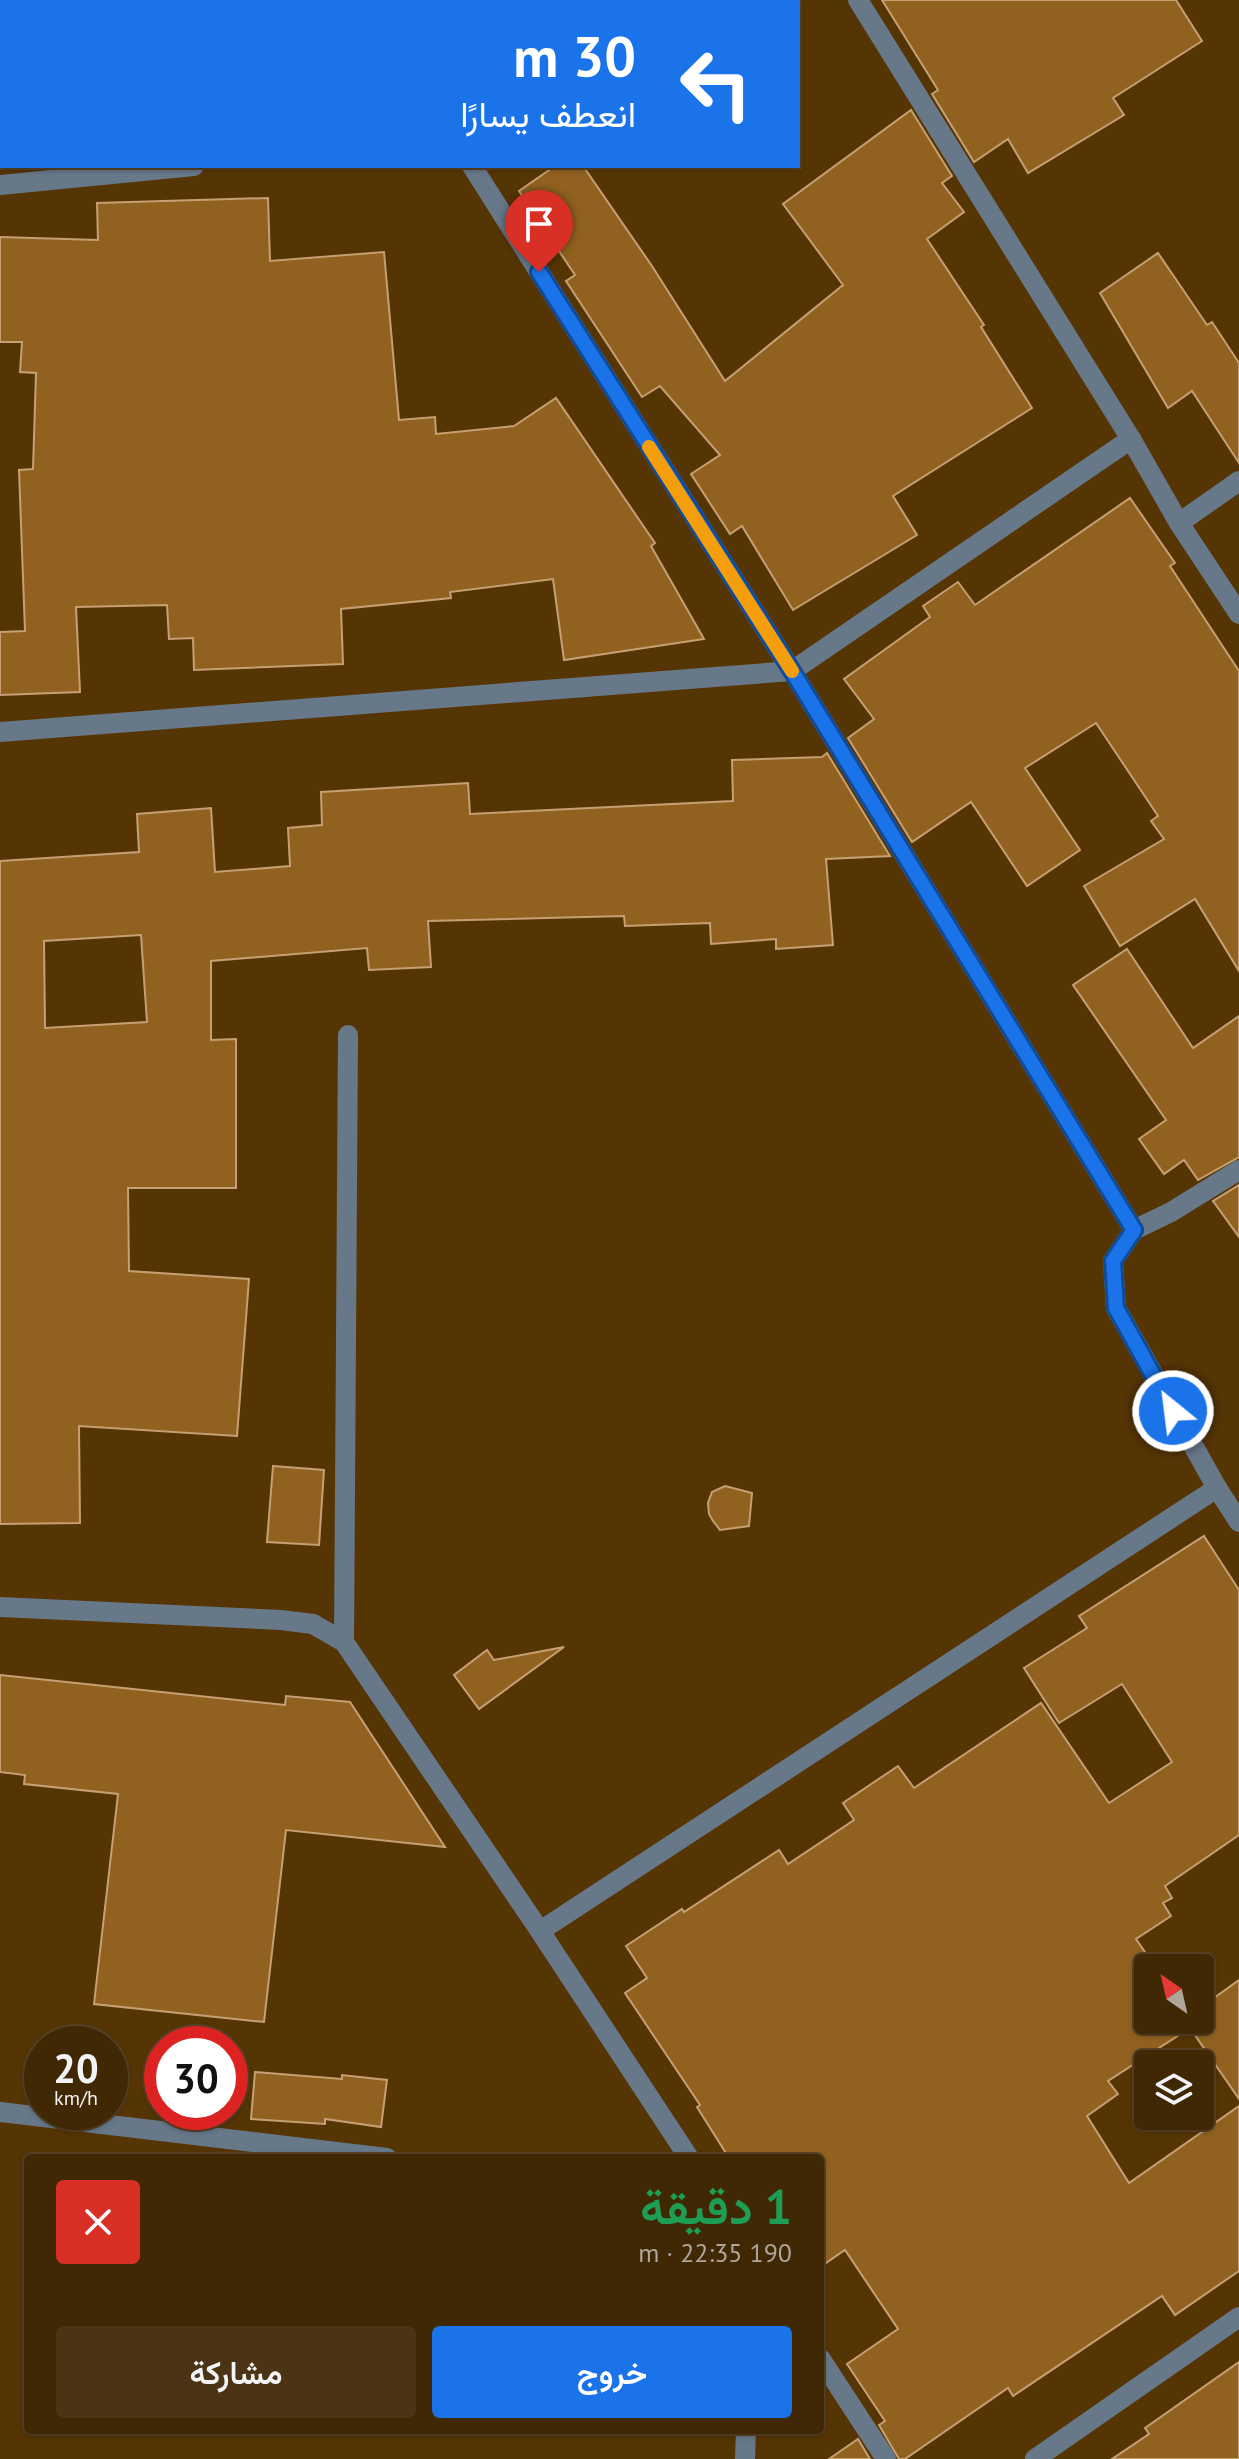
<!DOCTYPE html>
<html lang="ar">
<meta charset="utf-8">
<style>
body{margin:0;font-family:"PT Sans",Vazirmatn,sans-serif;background:#4b3413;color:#f1f3f6;direction:rtl;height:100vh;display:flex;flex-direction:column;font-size:30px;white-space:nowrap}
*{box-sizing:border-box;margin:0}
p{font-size:26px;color:#aea69a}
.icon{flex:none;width:44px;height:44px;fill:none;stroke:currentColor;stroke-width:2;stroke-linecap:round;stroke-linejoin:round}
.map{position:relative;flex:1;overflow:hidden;direction:ltr}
.drawer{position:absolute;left:24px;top:2154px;width:800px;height:280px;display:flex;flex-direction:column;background:#402804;border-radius:8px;box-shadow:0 2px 6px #0004,0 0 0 2px #594426;direction:rtl}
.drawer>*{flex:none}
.hud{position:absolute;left:0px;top:0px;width:800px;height:168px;box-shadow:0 2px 6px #0004,0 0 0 2px #594426;direction:rtl;background:#1a73e8;color:#fff;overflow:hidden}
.needle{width:52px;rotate:326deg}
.controls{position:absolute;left:1134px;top:1954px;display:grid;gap:16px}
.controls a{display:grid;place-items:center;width:80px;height:80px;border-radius:8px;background:#402804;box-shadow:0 2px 6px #0004,0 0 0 2px #594426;font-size:40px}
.speed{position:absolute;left:24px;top:2026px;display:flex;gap:16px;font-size:40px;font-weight:700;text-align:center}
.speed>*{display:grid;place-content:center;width:104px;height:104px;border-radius:50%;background:#402804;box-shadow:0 2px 6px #0004,0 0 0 2px #594426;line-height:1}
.speed small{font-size:20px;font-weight:400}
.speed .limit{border:12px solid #d22;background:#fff;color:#111}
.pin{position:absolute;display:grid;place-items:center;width:68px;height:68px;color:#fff;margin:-82px -34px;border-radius:50% 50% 50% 0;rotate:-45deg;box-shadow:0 0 8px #0007}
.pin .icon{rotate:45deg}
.me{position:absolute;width:88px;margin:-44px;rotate:331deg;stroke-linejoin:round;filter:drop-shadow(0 0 6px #0008)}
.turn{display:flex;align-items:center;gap:28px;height:168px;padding:0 32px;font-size:36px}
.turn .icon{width:104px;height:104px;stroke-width:2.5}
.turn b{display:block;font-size:56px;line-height:68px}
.round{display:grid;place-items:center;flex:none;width:84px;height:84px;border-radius:8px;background:#4b3413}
.head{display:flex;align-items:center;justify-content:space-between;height:136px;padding:0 32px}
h1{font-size:48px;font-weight:600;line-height:60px;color:#1e9e55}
.cta{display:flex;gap:16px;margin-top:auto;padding:16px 32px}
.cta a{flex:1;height:92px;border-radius:8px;background:#1a73e8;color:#fff;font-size:32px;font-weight:600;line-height:92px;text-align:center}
.cta a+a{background:#4b3413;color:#f1f3f6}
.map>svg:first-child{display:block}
.building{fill:#916120;stroke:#c6a074;stroke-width:2;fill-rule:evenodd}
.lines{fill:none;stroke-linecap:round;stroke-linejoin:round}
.minor{stroke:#677889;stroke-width:20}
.route-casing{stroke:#114b97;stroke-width:20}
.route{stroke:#1a73e8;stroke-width:14}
.slow{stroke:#f59e0b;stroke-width:14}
</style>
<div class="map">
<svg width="1239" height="2459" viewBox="0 0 1239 2459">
<rect width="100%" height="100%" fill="#563505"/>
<!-- building -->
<g class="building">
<path d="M 882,0 L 1176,0 L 1202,41 L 1113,98 L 1124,115 L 1028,173 L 1008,139 L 974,162 L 932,94 L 938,90 Z"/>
<path d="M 911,110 L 952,176 L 942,183 L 964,212 L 927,239 L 984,325 L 981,327 L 1032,408 L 893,496 L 917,535 L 793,610 L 742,526 L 730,534 L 691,474 L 720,455 L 660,386 L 642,397 L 566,281 L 575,275 L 519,191 L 555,166 L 583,166 L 652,266 L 725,381 L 843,285 L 783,204 Z"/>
<path d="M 268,198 L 270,261 L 384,252 L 399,420 L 435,417 L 436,434 L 514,426 L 556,398 L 655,543 L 651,546 L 704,639 L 564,660 L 553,579 L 450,592 L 451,598 L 341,609 L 343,664 L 194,670 L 193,638 L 169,639 L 167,605 L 76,607 L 80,692 L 0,695 L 0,632 L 25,631 L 19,470 L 33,469 L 36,373 L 20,372 L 22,342 L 0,342 L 0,237 L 98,240 L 97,203 Z"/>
<path d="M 1158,253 L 1207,325 L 1212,322 L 1239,363 L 1239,463 L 1192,391 L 1168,408 L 1100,293 Z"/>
<path d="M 1130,498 L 1175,563 L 1170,566 L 1239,671 L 1239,971 L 1195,899 L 1120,946 L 1084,886 L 1164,839 L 1151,821 L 1158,816 L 1096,723 L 1025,768 L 1080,850 L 1027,886 L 971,802 L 912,842 L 848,738 L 874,719 L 844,679 L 930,617 L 923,606 L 958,582 L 975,605 Z"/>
<path d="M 827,753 L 890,856 L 826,859 L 833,945 L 776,949 L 776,939 L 711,944 L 710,923 L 625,926 L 624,916 L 428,921 L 431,967 L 369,970 L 367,948 L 211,961 L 211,1040 L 236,1039 L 236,1188 L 128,1188 L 129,1271 L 249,1279 L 237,1436 L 79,1426 L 80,1523 L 0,1524 L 0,861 L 139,852 L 137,814 L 211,808 L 215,872 L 290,866 L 288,828 L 322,825 L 321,792 L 468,783 L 470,814 L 733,801 L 732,760 L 822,757 ZM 141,935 L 147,1022 L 45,1028 L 44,941 Z"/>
<path d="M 1127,949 L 1193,1048 L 1239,1016 L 1239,1157 L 1198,1180 L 1184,1160 L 1164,1174 L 1139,1139 L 1166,1120 L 1073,985 Z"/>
<path d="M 1239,1185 L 1239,1237 L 1213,1201 Z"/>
<path d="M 273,1466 L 324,1470 L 319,1545 L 267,1542 Z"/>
<path d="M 725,1486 L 752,1493 L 749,1526 L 720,1530 L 713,1521 L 709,1514 L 708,1503 L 712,1492 Z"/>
<path d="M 1204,1536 L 1239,1590 L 1239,1835 L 1165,1886 L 1172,1898 L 1163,1903 L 1171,1916 L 1136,1939 L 1156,1968 L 1148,1968 L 1148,2020 L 1200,2020 L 1200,2008 L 1239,1980 L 1239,2099 L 1190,2028 L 1108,2081 L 1118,2094 L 1087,2116 L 1129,2183 L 1239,2106 L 1239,2271 L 1175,2315 L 1162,2296 L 1013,2396 L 1008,2388 L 905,2459 L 899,2459 L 879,2425 L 885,2421 L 847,2364 L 898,2329 L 845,2250 L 820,2267 L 820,2158 L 729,2158 L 697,2107 L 700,2105 L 625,1993 L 647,1978 L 626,1946 L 682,1909 L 684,1912 L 779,1850 L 788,1864 L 854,1820 L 843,1803 L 898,1766 L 914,1788 L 1041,1703 L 1109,1803 L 1172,1762 L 1122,1684 L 1059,1723 L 1024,1668 L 1087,1628 L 1079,1616 Z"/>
<path d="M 564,1647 L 479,1709 L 454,1675 L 487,1650 L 494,1660 Z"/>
<path d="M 0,1675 L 285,1705 L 286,1696 L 350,1702 L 445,1847 L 286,1830 L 264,2022 L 94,2004 L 118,1794 L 24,1784 L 25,1775 L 0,1772 Z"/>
<path d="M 255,2072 L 342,2079 L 342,2075 L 387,2080 L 381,2127 L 325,2119 L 325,2124 L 251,2119 Z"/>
<path d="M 1239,2362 L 1239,2459 L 1112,2459 L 1149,2434 L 1145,2428 Z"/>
<path d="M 858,2439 L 870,2459 L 829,2459 Z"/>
</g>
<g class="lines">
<!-- minor -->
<g class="minor">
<path d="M 269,0 L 270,2"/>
<path d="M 576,0 L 578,2"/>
<path d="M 858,0 L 1131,439 L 1179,523 L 1239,614"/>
<path d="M 733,2 L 736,0"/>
<path d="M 472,166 L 792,671 L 1134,1230 L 1113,1261 L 1116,1308 L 1217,1488"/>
<path d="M 0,185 L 194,166"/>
<path d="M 1179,523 L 1239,481"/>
<path d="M 0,732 L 792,671 L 1131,439"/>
<path d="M 1134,1230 L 1171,1212 L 1239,1170"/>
<path d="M 0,1607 L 281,1620 L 313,1624 L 344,1642 L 540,1931 L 1217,1488 L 1239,1522"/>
<path d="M 344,1642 L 348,1035"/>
<path d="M 540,1931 L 689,2158"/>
<path d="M 0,2112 L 387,2158"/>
<path d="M 820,2358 L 886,2459"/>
<path d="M 745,2459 L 746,2430"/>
<path d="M 1035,2459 L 1239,2317"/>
</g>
</g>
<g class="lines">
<defs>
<path id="route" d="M 539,272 L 792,671 L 1134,1230 L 1113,1261 L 1116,1308 L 1173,1411"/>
</defs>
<!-- route casing -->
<use href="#route" class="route-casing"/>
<!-- route -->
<use href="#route" class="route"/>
<!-- slow -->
<path class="slow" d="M 649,447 L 792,671"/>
</g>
</svg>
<div class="controls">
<a><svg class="needle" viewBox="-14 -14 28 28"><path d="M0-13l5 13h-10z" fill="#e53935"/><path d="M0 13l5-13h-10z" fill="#aea69a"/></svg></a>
<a><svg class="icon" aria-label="layers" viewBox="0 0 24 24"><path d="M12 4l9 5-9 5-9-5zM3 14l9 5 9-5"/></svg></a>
</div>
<div class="speed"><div>20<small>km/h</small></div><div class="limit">30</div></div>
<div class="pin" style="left:539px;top:272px;background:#d93025"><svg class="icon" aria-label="arrive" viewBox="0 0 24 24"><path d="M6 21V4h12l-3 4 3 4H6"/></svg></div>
<svg class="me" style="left:1173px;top:1411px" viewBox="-20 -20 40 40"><circle r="17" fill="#1a73e8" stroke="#fff" stroke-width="3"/><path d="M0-11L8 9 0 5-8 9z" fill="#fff"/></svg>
<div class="hud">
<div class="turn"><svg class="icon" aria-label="left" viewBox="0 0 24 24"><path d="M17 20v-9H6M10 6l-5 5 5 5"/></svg><div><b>30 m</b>انعطف يسارًا</div></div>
</div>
<section class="drawer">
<div class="head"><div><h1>1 دقيقة</h1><p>190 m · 22:35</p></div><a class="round" style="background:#d93025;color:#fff"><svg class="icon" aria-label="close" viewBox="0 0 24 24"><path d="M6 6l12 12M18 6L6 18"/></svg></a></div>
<div class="cta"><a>خروج</a><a>مشاركة</a></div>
</section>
</div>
